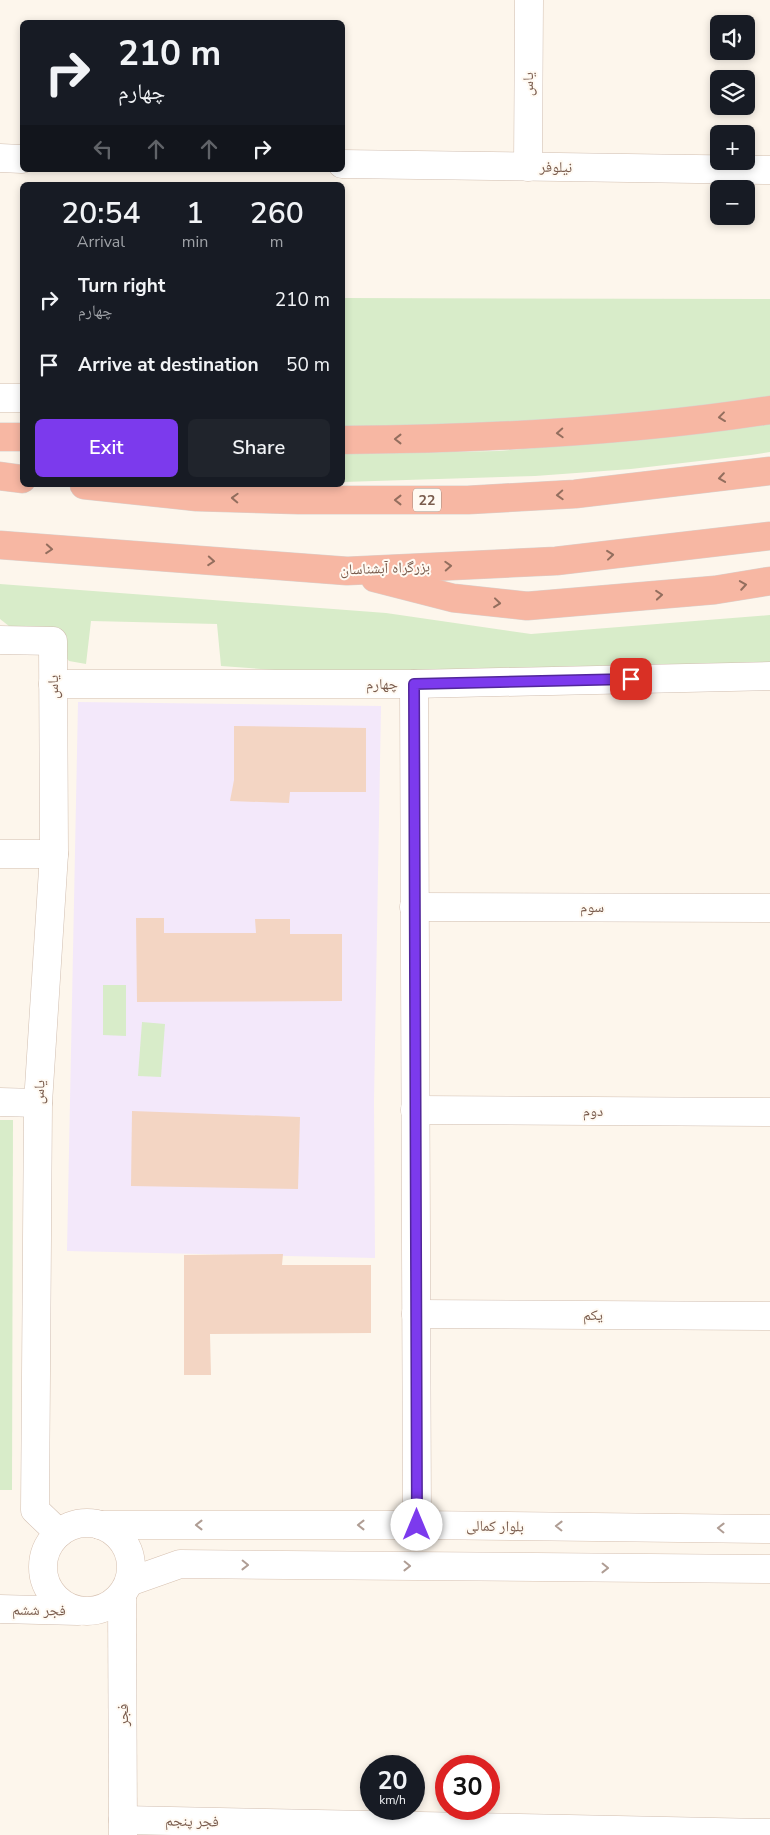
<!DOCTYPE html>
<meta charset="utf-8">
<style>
body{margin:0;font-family:"Nunito Sans","Noto Naskh Arabic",sans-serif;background:#20242c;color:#f1f3f6;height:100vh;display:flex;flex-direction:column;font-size:19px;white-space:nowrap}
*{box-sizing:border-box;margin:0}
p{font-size:16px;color:#9ea1a6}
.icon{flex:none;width:28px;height:28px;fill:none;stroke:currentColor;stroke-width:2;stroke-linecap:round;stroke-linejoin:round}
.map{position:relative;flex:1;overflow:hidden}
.side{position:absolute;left:20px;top:182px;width:325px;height:305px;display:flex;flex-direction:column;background:#171b24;border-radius:8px;box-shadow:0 2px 8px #0003}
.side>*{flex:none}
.top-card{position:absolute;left:20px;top:20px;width:325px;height:152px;border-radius:8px;box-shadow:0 2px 8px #0003;background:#171b24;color:#f1f3f6;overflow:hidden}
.buttons{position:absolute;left:710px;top:15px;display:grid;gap:10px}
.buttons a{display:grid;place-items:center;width:45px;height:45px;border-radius:8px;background:#171b24;box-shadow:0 2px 8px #0003;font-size:25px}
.speed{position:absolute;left:360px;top:1755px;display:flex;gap:10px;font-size:25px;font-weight:700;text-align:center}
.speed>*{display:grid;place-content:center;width:65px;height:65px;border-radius:50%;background:#171b24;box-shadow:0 2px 8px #0003;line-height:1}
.speed small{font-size:12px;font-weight:400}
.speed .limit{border:8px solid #d22;background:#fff;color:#111}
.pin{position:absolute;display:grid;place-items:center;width:42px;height:42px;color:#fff;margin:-21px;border-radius:10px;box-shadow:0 2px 8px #0006}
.me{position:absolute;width:55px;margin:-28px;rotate:0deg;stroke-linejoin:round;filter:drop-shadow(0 0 4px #0008)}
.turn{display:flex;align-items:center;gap:18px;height:105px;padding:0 15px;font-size:22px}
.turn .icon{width:65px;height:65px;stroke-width:2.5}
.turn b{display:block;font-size:35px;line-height:42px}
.lanes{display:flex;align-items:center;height:48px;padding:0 15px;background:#0003;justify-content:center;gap:25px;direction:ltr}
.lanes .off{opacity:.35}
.eta{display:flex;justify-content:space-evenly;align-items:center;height:85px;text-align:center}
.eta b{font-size:30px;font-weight:600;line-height:35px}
.cta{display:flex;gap:10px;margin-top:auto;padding:10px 15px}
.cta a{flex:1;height:58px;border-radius:8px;background:#7c3aed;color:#fff;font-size:20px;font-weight:600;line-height:58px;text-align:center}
.cta a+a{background:#20242c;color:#f1f3f6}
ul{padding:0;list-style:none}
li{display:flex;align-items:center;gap:15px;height:65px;padding:0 15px}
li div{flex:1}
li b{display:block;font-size:19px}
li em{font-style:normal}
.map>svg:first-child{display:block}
.education{fill:#f3e8fa}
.green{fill:#d8ecc9}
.building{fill:#f3d5c3}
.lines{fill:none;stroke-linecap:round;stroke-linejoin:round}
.street-casing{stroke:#d1beb0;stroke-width:29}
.secondary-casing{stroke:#d6c0b0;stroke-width:29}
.highway-casing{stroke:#dad1cd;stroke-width:29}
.street{stroke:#fff;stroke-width:28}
.secondary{stroke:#fff;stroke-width:28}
.highway{stroke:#f7b7a3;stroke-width:28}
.oneway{stroke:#936e5e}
.oneway2{stroke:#af9d94}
.route-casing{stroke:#51269a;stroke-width:12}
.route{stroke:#7c3aed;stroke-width:9}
.labels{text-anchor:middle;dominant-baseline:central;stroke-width:4;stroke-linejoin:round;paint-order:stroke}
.shield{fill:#fffaf3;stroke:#a28b7f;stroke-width:1}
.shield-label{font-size:14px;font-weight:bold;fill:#7a5c4d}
.street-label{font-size:15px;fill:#7a5c4d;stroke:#fffaf3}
</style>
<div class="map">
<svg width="770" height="1835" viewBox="0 0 770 1835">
<rect width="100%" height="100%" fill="#fdf6ec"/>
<!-- education -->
<path class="education" d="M 78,702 L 381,706 L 374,1102 L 375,1258 L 67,1251 Z"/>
<!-- green -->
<g class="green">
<path d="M 343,298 L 770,299 L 770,397 L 609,418 L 343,428 Z"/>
<path d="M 770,423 L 770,452 L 751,455 L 631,469 L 535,476 L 343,482 L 343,454 L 499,451 L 616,441 Z"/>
<path d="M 0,584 L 386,613 L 531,634 L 770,615 L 770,665 L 331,674 L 221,666 L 217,624 L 91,621 L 86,664 L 69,661 L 45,633 L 14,630 L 0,619 Z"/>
<path d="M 103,985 L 126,985 L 126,1036 L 103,1035 Z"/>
<path d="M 142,1022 L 165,1024 L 161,1077 L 138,1076 Z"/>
<path d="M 0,1120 L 13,1120 L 12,1490 L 0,1490 Z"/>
</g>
<!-- building -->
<g class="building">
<path d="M 234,726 L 366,728 L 366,792 L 290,792 L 289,803 L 230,801 L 234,780 Z"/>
<path d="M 136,918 L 164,918 L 164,933 L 256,933 L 255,919 L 290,919 L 290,934 L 342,934 L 342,1001 L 137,1002 Z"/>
<path d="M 132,1111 L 300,1117 L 298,1189 L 131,1186 Z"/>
<path d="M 283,1254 L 282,1265 L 371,1265 L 371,1333 L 210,1334 L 211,1375 L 184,1375 L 184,1255 Z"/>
</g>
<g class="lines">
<defs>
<g id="street">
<path d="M 0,158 L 22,159"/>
<path d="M 342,164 L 770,170"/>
<path d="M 528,167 L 529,0"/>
<path d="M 0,398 L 22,398"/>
<path d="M 0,640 L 53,641 L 54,854 L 38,1103 L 35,1510 L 59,1533"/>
<path d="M 53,684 L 414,684 L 770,676"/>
<path d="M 414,684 L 417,1525"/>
<path d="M 0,854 L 54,854"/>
<path d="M 414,907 L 770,908"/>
<path d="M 0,1102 L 38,1103"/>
<path d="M 415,1110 L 770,1112"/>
<path d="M 416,1314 L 770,1316"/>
<path d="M 122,1595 L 123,1835"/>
<path d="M 0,1609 L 78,1611"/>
<path d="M 123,1820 L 770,1833"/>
</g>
<g id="secondary">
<circle cx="87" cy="1567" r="44"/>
<path d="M 100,1525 L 417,1525 L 770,1529"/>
<path d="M 129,1582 L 180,1564 L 770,1569"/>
</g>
<g id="highway">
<path d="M 0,437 L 22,437"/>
<path d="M 342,440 C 486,439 628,432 770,410"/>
<path d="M 0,476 L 22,479"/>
<path d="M 84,485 L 197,497 L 299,500 L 468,500 L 575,494 L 770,471"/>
<path d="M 0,545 L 347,571 L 556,561 L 770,536"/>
<path d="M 375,578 L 453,598 L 527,606 L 715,590 L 770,581"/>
</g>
</defs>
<!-- street casing -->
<use href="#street" class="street-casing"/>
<!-- secondary casing -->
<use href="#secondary" class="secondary-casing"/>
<!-- highway casing -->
<use href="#highway" class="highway-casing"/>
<!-- street -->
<use href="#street" class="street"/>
<!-- secondary -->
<use href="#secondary" class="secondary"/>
<!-- highway -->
<use href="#highway" class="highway"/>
</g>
<!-- one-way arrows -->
<defs><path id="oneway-chevron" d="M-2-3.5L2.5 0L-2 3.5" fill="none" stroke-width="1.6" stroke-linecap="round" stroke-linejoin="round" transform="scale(1.25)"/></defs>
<g class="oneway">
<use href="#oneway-chevron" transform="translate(722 417) rotate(173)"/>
<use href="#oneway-chevron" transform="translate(560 433) rotate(177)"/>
<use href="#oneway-chevron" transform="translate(398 439) rotate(180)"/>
<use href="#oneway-chevron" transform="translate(722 478) rotate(172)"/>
<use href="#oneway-chevron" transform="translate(560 495) rotate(177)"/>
<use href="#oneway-chevron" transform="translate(235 498) rotate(-178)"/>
<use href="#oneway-chevron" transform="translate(398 500) rotate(180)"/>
<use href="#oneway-chevron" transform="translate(49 549) rotate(4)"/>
<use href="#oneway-chevron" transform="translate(610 555) rotate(-6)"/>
<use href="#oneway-chevron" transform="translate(211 561) rotate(4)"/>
<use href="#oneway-chevron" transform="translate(448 566) rotate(-3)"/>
<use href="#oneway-chevron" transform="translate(743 585) rotate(-9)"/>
<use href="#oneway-chevron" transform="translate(659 595) rotate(-5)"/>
<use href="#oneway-chevron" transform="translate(497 603) rotate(6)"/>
</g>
<g class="oneway2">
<use href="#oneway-chevron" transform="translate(199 1525) rotate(-180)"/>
<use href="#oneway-chevron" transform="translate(361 1525) rotate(-180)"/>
<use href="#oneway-chevron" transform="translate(559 1526) rotate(-179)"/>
<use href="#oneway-chevron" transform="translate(721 1528) rotate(-179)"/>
<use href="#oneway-chevron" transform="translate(245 1565) rotate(1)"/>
<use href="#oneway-chevron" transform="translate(407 1566) rotate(1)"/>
<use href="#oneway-chevron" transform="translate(605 1568) rotate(1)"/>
</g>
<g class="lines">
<defs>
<path id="route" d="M 417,1525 L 414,684 L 631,679"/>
</defs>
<!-- route casing -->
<use href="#route" class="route-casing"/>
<!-- route -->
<use href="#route" class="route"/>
</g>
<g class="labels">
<!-- shield labels -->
<rect class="shield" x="413" y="488.5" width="28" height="23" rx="4"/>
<g class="shield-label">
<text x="427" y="500">22</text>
</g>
<!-- street labels -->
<g class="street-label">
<text transform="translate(528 84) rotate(-89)">یاس</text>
<text transform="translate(556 167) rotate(1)">نیلوفر</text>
<text transform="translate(385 568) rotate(-2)">بزرگراه آبشناسان</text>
<text x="382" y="684">چهارم</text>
<text transform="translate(53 687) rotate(-90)">یاس</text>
<text x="592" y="907">سوم</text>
<text transform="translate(39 1092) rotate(-87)">یاس</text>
<text x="593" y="1111">دوم</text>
<text x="593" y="1315">یکم</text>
<text transform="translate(495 1526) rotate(1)">بلوار کمالی</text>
<text transform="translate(39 1610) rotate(1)">فجر ششم</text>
<text transform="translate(123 1715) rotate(-90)">فجر</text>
<text transform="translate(192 1821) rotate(1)">فجر پنجم</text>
</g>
</g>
</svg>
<div class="buttons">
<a><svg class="icon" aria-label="sound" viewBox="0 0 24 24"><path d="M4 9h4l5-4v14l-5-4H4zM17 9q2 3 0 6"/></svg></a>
<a><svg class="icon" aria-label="layers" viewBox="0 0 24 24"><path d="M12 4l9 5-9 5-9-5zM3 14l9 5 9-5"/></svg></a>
<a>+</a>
<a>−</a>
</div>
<div class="speed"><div>20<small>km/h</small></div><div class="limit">30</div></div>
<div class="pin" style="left:631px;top:679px;background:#d93025"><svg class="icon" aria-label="arrive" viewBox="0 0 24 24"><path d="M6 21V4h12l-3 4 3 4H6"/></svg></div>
<svg class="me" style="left:417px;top:1525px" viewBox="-20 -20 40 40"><circle r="19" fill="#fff"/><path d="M0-13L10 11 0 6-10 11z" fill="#7c3aed"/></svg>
<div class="top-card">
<div class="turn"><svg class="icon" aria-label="right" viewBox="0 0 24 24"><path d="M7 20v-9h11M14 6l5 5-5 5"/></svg><div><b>210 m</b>چهارم</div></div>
<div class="lanes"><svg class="icon off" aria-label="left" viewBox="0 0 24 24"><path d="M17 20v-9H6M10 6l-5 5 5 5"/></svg><svg class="icon off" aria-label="ahead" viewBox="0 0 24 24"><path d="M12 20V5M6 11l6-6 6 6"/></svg><svg class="icon off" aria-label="ahead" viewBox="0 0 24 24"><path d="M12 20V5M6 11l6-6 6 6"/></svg><svg class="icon" aria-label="right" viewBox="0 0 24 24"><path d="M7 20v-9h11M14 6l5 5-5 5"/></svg></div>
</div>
<section class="side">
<div class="eta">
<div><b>20:54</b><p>Arrival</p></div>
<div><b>1</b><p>min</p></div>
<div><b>260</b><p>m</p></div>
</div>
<ul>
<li><svg class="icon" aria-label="right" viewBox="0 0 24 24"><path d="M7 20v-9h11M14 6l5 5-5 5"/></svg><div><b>Turn right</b><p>چهارم</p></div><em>210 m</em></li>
<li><svg class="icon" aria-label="arrive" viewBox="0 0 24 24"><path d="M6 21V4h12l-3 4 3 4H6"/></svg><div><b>Arrive at destination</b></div><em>50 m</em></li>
</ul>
<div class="cta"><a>Exit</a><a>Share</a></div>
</section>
</div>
